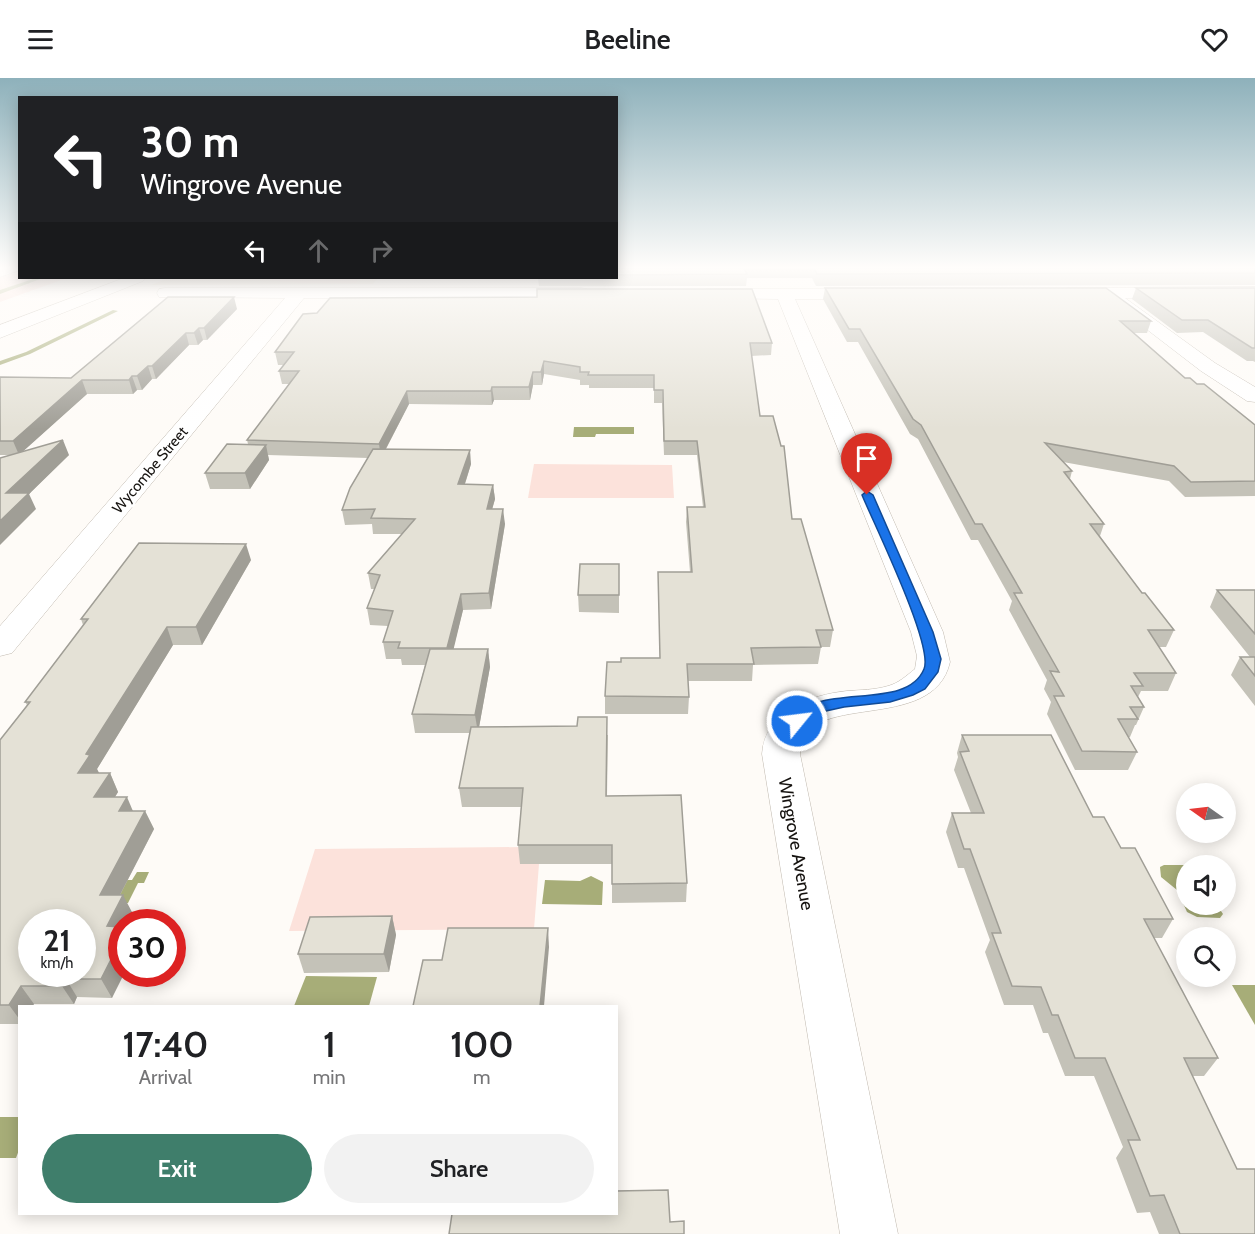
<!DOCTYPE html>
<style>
body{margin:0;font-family:Cabin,sans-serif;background:#f2f2f2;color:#202124;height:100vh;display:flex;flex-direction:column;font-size:22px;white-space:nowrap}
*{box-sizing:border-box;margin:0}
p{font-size:20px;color:#757577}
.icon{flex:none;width:33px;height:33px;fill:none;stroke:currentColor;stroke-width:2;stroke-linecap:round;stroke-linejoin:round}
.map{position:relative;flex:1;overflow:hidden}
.details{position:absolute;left:18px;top:927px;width:600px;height:210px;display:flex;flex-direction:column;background:#fff;border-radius:0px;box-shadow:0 3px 15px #0003}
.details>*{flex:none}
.guide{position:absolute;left:18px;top:18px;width:600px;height:183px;border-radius:0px;box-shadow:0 3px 15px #0003;background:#202124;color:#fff;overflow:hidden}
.needle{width:39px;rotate:284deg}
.fabs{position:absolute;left:1176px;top:705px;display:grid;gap:12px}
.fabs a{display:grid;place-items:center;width:60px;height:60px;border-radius:50%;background:#fff;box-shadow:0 3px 15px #0003;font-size:30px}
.speed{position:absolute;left:18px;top:831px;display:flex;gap:12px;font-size:30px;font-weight:700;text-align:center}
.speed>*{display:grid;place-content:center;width:78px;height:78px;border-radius:50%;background:#fff;box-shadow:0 3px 15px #0003;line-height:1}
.speed small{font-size:15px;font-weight:400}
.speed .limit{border:9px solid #d22;background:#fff;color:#111}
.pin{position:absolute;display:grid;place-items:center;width:51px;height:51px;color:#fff;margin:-62px -26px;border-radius:50% 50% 50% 0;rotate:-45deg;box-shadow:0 0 6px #0007}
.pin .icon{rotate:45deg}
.me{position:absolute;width:66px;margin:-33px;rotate:61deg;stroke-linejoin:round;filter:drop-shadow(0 0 4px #0008)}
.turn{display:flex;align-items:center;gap:21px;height:126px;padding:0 24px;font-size:27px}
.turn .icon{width:78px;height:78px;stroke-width:2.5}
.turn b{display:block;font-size:42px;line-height:51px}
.lanes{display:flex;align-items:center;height:57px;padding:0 24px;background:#0003;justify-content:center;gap:30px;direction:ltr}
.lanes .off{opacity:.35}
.eta{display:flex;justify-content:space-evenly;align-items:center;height:102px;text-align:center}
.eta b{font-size:36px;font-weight:600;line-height:42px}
.primary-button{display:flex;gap:12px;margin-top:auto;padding:12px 24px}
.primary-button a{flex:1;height:69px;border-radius:36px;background:#3f7e6b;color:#fff;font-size:24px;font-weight:600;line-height:69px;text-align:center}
.primary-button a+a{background:#f2f2f2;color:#202124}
header{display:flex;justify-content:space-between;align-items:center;height:78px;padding:0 24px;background:#fff;font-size:27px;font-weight:600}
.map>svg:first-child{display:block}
.built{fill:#f9eddd}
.green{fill:#fce2db}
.water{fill:#a7ad78}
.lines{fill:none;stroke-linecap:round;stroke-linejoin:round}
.stream{fill:#a7ad78;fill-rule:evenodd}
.street-casing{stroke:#c0b9af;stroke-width:1}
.highway-casing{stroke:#c0b9af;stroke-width:1}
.street{fill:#fff;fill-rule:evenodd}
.highway{fill:#fff;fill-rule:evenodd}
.wall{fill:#c4c2b8}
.shaded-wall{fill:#a09e96}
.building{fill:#e4e1d6;stroke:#a09e96;stroke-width:1.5;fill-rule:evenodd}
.route{fill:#1a73e8;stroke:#114b97;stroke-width:1.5}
.labels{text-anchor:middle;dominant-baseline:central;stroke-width:5;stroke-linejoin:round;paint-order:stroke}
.far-street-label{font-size:15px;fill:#15120f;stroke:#fff}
.street-label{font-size:18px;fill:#15120f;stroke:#fff}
</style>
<header><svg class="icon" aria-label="menu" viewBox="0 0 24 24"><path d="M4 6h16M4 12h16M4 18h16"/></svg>Beeline<svg class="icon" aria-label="heart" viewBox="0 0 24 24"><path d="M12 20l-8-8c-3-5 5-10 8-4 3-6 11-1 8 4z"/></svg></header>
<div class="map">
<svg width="1255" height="1156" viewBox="0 0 1255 1156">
<rect width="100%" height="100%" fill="#fefbf7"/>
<!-- built -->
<path class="built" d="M 169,200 L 378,200 L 373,206 L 151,207 Z"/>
<!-- green -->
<g class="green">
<path d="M 19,190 L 20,200 L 67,200 L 0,224 L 0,196 Z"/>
<path d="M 272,200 L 359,200 L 356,205 L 302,205 L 266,202 Z"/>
<path d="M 534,386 L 672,387 L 674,420 L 528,420 Z"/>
<path d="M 521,769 L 521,786 L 539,786 L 534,851 L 289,853 L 315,771 Z"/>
</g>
<!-- water -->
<g class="water">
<path d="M 574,349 L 634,349 L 634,356 L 596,356 L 595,359 L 573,359 Z"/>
<path d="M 1164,787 L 1187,787 L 1186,826 L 1217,827 L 1223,836 L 1220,840 L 1197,839 L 1187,834 L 1177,812 L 1161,799 L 1160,789 Z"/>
<path d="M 137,794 L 149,794 L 144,805 L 138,805 L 128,825 L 61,824 L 74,802 L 132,802 Z"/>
<path d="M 591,798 L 603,804 L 602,827 L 542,826 L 545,802 L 580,803 Z"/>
<path d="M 306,898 L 377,899 L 369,928 L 294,928 Z"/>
<path d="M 1232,907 L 1255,907 L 1255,947 Z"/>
<path d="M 0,1039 L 19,1039 L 19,1072 L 16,1080 L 0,1080 Z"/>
</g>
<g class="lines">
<!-- stream -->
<g class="stream">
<path d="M 36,200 L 43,200 L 0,216 L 0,212 Z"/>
<path d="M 113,232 L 118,233 L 30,276 L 0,287 L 0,283 L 26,274 Z"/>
</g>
<defs>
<g id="street">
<path d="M 0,190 L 20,190 L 20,192 L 0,199 Z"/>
<path d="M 1255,209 L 1255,219 L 1125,220 L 1215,285 L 1255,309 L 1255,324 L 1247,323 L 1201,293 L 1106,220 L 1068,220 L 1062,219 L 1060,215 L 1062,211 L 1068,210 Z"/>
<path d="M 165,210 L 581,210 L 587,211 L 589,215 L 587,219 L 581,220 L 304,220 L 12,575 L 0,578 L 0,548 L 285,220 L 159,219 L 157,215 L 159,211 Z"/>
<path d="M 708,211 L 869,211 L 875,212 L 877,216 L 875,220 L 869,221 L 795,221 L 943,554 L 950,584 C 933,659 801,609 800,676 L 898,1156 L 840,1156 L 762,676 C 765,633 810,617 847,613 C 860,612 875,612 888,608 C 899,605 906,598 915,591 L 917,578 L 911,554 L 778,221 L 702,220 L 700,216 L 702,212 Z"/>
</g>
<path id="highway" d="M 124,200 L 145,200 L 143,203 L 0,260 L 0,247 Z"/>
</defs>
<!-- street casing -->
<use href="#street" class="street-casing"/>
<!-- highway casing -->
<use href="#highway" class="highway-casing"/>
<!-- street -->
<use href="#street" class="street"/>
<!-- highway -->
<use href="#highway" class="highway"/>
</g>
<!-- wall -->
<g class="wall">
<path d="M 616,190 L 1255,190 L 1255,207 L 816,208 L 812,200 L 747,200 L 746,208 L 539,208 L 538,200 L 616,200 Z"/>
<path d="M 825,210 L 1151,243 L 1147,255 L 1134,255 L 1185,300 L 1197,306 L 1255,347 L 1255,418 L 1185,419 L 1169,403 L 1063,384 L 1072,393 L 1070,401 L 1104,446 L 1100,458 L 1142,515 L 1174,552 L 1166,569 L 1159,569 L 1176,595 L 1168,613 L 1141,613 L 1138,619 L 1144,629 L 1136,647 L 1135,647 L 1130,659 L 1128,659 L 1137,674 L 1128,692 L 1075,692 L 1047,636 L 1051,624 L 1044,611 L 1047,602 L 1009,532 L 1012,523 L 978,462 L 971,462 L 918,361 L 910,356 L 858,264 L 847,264 L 823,221 Z"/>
<path d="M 1136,210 L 1255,210 L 1255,284 L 1253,283 L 1247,283 L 1203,254 L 1177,255 L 1132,221 Z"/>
<path d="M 237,231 L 207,262 L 203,262 L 198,267 L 189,267 L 156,301 L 152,301 L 142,312 L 137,312 L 133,316 L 87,316 L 23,373 L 69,377 L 29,416 L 36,431 L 10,377 L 0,377 L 0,299 L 71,300 Z"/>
<path d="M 772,265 L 771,277 L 751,278 L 760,338 L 792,441 L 833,552 L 830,569 L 821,569 L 818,586 L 753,587 L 752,603 L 688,603 L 689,619 L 688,636 L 605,636 L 605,618 L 621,584 L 660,580 L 658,494 L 690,494 L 686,444 L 687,429 L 703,429 L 697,377 L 664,377 L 662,325 L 654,325 L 654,310 L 589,310 L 589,307 L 580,307 L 580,302 L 544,296 L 542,307 L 533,307 L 530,322 L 494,322 L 492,327 L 409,326 L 386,371 L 471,386 L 465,406 L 493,407 L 495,421 L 492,431 L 505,446 L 491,531 L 463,532 L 453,571 L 488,571 L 490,589 L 479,649 L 608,657 L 607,718 L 687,805 L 686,824 L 612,825 L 612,786 L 520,786 L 518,767 L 521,729 L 462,729 L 459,710 L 470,655 L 415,655 L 412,636 L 425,587 L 402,587 L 401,581 L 386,581 L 383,564 L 388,548 L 370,547 L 367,530 L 375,511 L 371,511 L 368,495 L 402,456 L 373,456 L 372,446 L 345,447 L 342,432 L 368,380 L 268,377 L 269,382 L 250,411 L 210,411 L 205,395 L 248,366 L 247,362 L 289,306 L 282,306 L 279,293 L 284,287 L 278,287 L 275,274 Z"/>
<path d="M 251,482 L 202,567 L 173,567 L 97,691 L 99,695 L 110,695 L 118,714 L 115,719 L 133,733 L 145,733 L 154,751 L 120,817 L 133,836 L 122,844 L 112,920 L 77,919 L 74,926 L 34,926 L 20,928 L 20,946 L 0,946 L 0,662 L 27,627 L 25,624 L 83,547 L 81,541 Z"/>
<path d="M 619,486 L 619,535 L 579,534 L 578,517 Z"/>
<path d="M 1217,512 L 1255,512 L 1255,628 L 1231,597 L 1240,579 L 1250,579 L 1210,529 Z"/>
<path d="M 962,657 L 1093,739 L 1121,770 L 1173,841 L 1162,860 L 1154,860 L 1218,980 L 1204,998 L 1193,998 L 1255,1156 L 1159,1156 L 1150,1134 L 1137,1135 L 1116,1080 L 1123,1069 L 1094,998 L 1065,998 L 1048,955 L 1043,955 L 1033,927 L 1004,927 L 985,874 L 990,862 L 964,790 L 958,790 L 946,754 L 952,735 L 971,735 L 954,692 L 958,679 L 957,675 Z"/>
<path d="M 392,838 L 396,857 L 389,894 L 304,895 L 298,876 Z"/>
</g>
<!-- shaded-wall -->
<g class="shaded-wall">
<path d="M 234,219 L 237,231 L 207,262 L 204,250 Z"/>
<path d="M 199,250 L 203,262 L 198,267 L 194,255 Z"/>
<path d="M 186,255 L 189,267 L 156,301 L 152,288 Z"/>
<path d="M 544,283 L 544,296 L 542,307 L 541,294 Z"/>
<path d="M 148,288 L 152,301 L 142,312 L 137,298 Z"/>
<path d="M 533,294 L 533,307 L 530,322 L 529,309 Z"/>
<path d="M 132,298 L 137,312 L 133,316 L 129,302 Z"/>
<path d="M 82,302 L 87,316 L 19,377 L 13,363 Z"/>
<path d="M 492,309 L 494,322 L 492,327 L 491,313 Z"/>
<path d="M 407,313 L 409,326 L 381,380 L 379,366 Z"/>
<path d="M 63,362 L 69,377 L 29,416 L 36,431 L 0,467 L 0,443 L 6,415 Z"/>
<path d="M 266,367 L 269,382 L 250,411 L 245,395 Z"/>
<path d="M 470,372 L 471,386 L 460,421 L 458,406 Z"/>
<path d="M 493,407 L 495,421 L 488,446 L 487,431 Z"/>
<path d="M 503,431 L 505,446 L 491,531 L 489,515 Z"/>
<path d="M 246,466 L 251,482 L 202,567 L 196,549 Z"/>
<path d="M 461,516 L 463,532 L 450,586 L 447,570 Z"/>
<path d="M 167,549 L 173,567 L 97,691 L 99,695 L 78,695 L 86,676 Z"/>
<path d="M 488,571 L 490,589 L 478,655 L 475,637 Z"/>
<path d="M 110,695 L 118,714 L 103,738 L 94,719 Z"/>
<path d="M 127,719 L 135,738 L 119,733 Z"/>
<path d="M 145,733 L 154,751 L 110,836 L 100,817 Z"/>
<path d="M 123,817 L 133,836 L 129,844 L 122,844 L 122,859 L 107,848 Z"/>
<path d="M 392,838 L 396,857 L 389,894 L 384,876 Z"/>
<path d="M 548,850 L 549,869 L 544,928 L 540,928 Z"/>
<path d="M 122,860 L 122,896 L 124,896 L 112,920 L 101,901 Z"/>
<path d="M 66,901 L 77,919 L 74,926 L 62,908 Z"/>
<path d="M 21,908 L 34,926 L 33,928 L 20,928 L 20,942 L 9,927 Z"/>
</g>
<!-- building -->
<g class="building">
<path d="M 616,190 L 744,190 L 747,196 L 616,197 Z"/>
<path d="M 814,190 L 1255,190 L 1255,195 L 817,196 Z"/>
<path d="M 825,210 L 1106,210 L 1151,243 L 1120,243 L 1185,300 L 1190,300 L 1197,306 L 1204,306 L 1255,347 L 1255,403 L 1191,404 L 1174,388 L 1045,365 L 1072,393 L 1064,394 L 1104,446 L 1090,446 L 1142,515 L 1145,515 L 1174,552 L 1148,552 L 1176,595 L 1134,595 L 1143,608 L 1131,608 L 1144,629 L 1130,629 L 1138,641 L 1118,641 L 1137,674 L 1082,673 L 1054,618 L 1064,618 L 1050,593 L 1059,594 L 1014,515 L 1022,515 L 982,446 L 975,446 L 921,347 L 913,341 L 860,251 L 849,251 Z"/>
<path d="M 1136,210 L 1255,210 L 1255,270 L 1252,270 L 1208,242 L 1182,242 Z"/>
<path d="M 537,211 L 752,211 L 772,265 L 750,265 L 760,338 L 773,338 L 781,368 L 784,368 L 792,441 L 801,441 L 833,552 L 816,552 L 821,569 L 751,570 L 754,586 L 687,586 L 689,619 L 605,618 L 607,584 L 621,584 L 621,580 L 660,580 L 658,494 L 692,494 L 687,429 L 705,429 L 697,363 L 664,363 L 663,312 L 654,312 L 654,297 L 588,297 L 589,294 L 580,294 L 580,289 L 544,283 L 541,294 L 533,294 L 529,309 L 492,309 L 491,313 L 407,313 L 379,366 L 247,362 L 299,293 L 279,293 L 294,274 L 275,274 L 303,236 L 317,235 L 330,220 L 537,219 Z"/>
<path d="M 168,219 L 234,219 L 204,250 L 199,250 L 194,255 L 186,255 L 152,288 L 148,288 L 137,298 L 132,298 L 129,302 L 82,302 L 13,363 L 0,363 L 0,299 L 71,300 Z"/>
<path d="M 63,362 L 6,415 L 29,415 L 0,443 L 0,380 Z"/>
<path d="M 227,366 L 266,367 L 245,395 L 205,395 Z"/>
<path d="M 373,371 L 470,372 L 458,406 L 493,407 L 487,431 L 503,431 L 489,515 L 461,516 L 447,570 L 398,570 L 400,564 L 383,564 L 393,533 L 367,530 L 380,497 L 368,495 L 415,441 L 371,440 L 375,431 L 342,432 L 350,410 Z"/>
<path d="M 139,465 L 246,466 L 196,549 L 167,549 L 86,676 L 90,677 L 78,695 L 110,695 L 94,719 L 127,719 L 119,733 L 145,733 L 100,817 L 123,817 L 107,848 L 122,849 L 122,860 L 101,901 L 66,901 L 62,908 L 21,908 L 9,927 L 0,927 L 0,662 L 30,624 L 25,624 L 88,541 L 81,541 ZM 32,844 L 82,844 L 82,896 L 32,896 Z"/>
<path d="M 580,486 L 619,486 L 619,517 L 578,517 Z"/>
<path d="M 1217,512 L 1255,512 L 1255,556 Z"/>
<path d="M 430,571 L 488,571 L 475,637 L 412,636 Z"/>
<path d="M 1240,579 L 1255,579 L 1255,598 Z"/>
<path d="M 578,639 L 607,639 L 606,718 L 681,717 L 687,805 L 612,806 L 612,767 L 518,767 L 523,710 L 459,710 L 471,649 L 577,648 Z"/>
<path d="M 962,657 L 1051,657 L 1093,739 L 1104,739 L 1121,770 L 1135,770 L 1173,841 L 1144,841 L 1218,980 L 1184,980 L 1237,1091 L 1255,1091 L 1255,1156 L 1180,1156 L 1164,1117 L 1150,1118 L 1128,1062 L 1140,1062 L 1105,980 L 1075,980 L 1058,937 L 1052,937 L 1041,909 L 1012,908 L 992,855 L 1001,855 L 970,771 L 964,771 L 952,735 L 984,735 L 960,674 L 969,673 Z"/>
<path d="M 392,838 L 384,876 L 298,876 L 310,839 Z"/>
<path d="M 448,850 L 548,850 L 540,928 L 413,928 L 423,882 L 442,882 Z"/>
<path d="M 668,1112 L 670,1144 L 684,1143 L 684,1156 L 449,1156 L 452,1136 L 616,1136 L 616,1113 Z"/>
</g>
<!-- sky -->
<linearGradient id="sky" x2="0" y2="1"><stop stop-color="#8eb1bb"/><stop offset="0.54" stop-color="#fffdfb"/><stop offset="1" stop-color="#fffdfb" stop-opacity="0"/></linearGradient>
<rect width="1255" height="351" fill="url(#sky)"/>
<!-- route -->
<path class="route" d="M 867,413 L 873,417 L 933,554 L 941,581 L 938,594 L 925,611 L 913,617 L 890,624 L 844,629 L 817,635 L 802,647 L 792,647 L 789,643 C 817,602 906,635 924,591 C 934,568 874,446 862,417 Z"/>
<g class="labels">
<!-- far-street labels -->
<g class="far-street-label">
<text transform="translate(150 392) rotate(-50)">Wycombe Street</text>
</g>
<!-- street labels -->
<g class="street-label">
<text transform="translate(796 766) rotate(80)">Wingrove Avenue</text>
</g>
</g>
</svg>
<div class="fabs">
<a><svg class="needle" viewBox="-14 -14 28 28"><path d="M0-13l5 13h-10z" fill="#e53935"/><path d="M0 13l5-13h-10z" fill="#757577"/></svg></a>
<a><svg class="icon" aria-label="sound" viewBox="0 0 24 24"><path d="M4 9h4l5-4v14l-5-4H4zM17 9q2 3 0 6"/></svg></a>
<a><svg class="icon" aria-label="search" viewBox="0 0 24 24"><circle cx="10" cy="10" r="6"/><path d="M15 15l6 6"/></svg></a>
</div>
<div class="speed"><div>21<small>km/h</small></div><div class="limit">30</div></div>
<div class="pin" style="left:867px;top:417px;background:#d93025"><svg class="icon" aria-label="arrive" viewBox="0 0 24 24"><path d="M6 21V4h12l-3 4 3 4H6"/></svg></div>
<svg class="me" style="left:797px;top:643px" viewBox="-20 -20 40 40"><circle r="17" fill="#1a73e8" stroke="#fff" stroke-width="3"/><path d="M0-11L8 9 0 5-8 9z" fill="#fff"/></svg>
<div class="guide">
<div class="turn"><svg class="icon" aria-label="left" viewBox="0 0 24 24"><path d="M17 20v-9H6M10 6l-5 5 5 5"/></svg><div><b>30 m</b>Wingrove Avenue</div></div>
<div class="lanes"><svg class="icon" aria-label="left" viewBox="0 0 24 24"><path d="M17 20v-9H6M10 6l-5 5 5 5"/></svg><svg class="icon off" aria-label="ahead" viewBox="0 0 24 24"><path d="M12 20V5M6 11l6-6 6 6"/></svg><svg class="icon off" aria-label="right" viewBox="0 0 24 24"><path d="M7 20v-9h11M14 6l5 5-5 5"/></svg></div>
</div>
<section class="details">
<div class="eta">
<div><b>17:40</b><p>Arrival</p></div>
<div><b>1</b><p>min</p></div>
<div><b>100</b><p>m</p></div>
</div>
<div class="primary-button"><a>Exit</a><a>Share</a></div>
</section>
</div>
